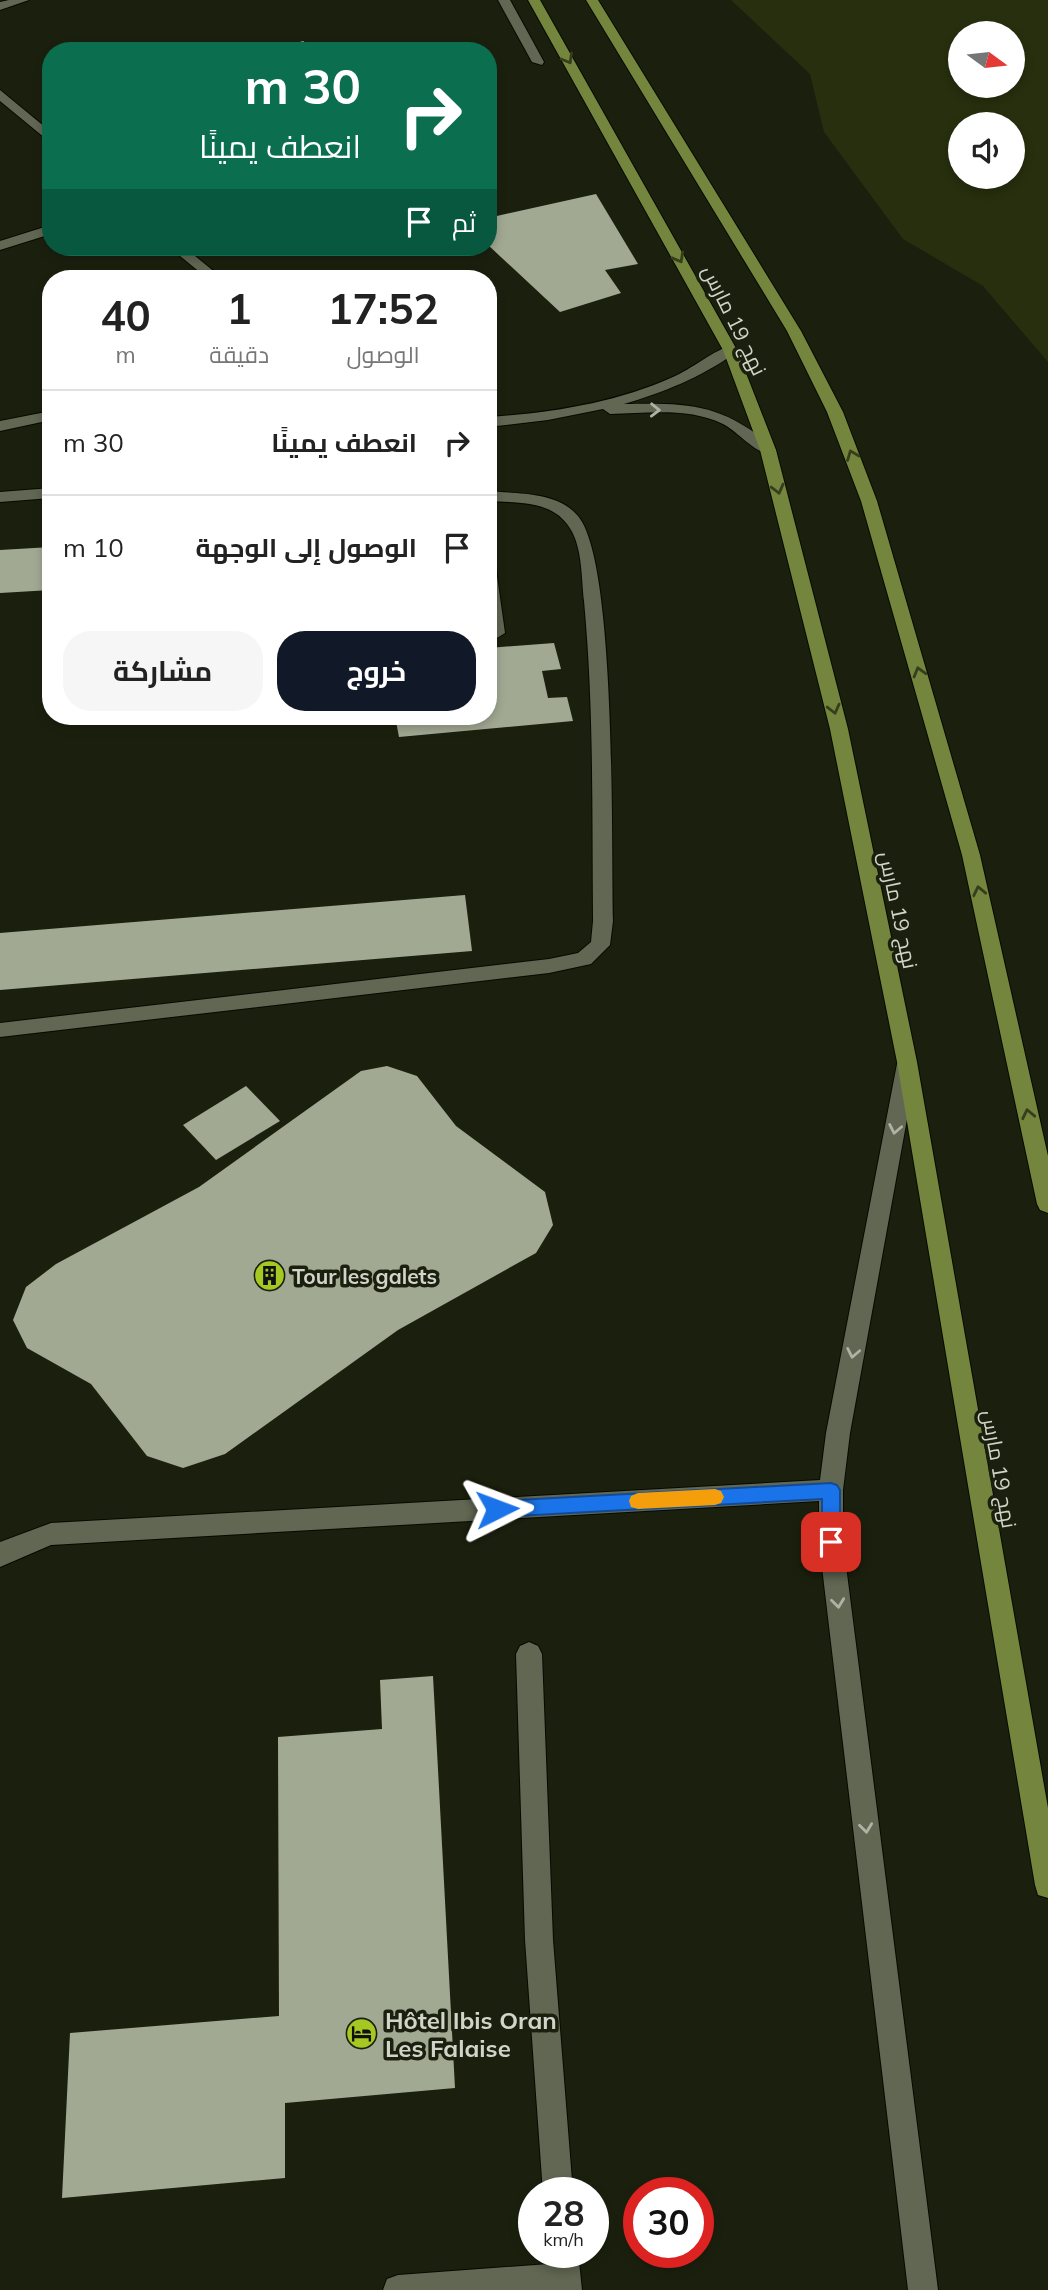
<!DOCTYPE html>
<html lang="ar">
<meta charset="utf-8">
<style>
body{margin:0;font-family:Mulish,Cairo,sans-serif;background:#f6f6f6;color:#222;direction:rtl;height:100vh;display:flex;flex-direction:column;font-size:26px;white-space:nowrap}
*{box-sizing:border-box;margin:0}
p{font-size:23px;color:#767676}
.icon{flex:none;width:38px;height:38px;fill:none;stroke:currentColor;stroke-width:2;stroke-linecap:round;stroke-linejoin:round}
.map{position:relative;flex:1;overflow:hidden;direction:ltr}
.drawer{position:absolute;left:42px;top:270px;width:455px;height:455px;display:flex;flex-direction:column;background:#fff;border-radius:28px;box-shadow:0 4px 10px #0003;direction:rtl}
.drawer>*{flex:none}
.banner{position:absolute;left:42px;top:42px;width:455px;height:214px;border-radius:28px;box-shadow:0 4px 10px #0003;direction:rtl;background:#0b6e4f;color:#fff;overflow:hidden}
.needle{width:46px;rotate:105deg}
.controls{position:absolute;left:948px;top:21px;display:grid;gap:14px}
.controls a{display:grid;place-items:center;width:77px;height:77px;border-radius:50%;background:#fff;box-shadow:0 4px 10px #0003;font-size:35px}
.speed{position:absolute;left:518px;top:2177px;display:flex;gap:14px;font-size:35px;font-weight:700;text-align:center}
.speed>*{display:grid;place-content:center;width:91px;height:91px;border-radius:50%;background:#fff;box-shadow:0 4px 10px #0003;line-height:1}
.speed small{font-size:18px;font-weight:400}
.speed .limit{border:10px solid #d22;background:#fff;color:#111}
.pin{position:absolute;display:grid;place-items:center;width:60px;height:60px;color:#fff;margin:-30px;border-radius:14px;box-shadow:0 4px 10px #0006}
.me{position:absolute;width:77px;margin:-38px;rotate:87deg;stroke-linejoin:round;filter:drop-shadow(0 0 5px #0008)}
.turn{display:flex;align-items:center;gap:24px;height:147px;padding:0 21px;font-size:32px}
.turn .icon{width:91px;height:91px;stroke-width:2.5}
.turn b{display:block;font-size:49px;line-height:60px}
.then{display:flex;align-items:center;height:66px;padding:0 21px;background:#0003;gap:14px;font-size:26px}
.eta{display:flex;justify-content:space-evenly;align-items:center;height:119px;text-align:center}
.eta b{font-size:42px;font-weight:700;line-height:49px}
.primary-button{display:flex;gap:14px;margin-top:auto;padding:14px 21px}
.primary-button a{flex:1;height:80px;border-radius:28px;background:#111827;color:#fff;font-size:28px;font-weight:700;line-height:80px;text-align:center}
.primary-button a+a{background:#f6f6f6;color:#222}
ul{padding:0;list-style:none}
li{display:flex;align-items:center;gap:21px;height:105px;padding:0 21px;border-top:2px solid #e0e0e0}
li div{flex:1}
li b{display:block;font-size:26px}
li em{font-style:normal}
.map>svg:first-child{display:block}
.green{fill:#272f0e;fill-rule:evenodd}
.building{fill:#a2a993}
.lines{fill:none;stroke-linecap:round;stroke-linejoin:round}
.minor-casing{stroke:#060a00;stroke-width:2}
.major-casing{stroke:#060a00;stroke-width:2}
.minor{fill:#616753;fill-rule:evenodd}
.major{fill:#74853d;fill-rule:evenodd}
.oneway{stroke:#363e1c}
.oneway2{stroke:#afb3a6}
.route{fill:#1a73e8;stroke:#114b97;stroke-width:2}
.slow{fill:#f59e0b}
.labels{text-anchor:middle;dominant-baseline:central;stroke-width:7;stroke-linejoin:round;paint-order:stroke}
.street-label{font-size:21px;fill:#d1d4c9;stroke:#1b200e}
.poi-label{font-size:21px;font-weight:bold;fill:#d1d4c9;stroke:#1b200e;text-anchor:start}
.near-poi-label{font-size:24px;font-weight:bold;fill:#d1d4c9;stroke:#1b200e;text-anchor:start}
</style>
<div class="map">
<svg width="1048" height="2290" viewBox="0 0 1048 2290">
<rect width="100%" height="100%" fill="#1b200e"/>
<!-- green -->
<path class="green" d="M 731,0 L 1048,0 L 1048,362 L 983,286 L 903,239 L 824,132 L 810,74 ZM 961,33 L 1013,33 L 1013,86 L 961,86 ZM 961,124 L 1013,124 L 1013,177 L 961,177 Z"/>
<!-- building -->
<g class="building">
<path d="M 303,41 L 317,51 L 275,51 L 275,50 Z"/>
<path d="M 596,194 L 638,264 L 605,270 L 621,293 L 560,312 L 488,245 L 488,218 Z"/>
<path d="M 51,547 L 51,590 L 0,593 L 0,550 Z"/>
<path d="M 554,643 L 561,669 L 542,671 L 548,698 L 567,697 L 573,721 L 399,737 L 395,716 L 488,716 L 488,648 Z"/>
<path d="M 465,895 L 472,951 L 0,990 L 0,933 Z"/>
<path d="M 387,1066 L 417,1076 L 456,1126 L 545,1192 L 553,1225 L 536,1253 L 398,1330 L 225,1454 L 183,1468 L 147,1456 L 91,1384 L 27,1348 L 13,1320 L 26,1287 L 56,1264 L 199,1187 L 361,1071 Z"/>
<path d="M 246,1086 L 280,1121 L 216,1160 L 183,1125 Z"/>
<path d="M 433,1676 L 455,2088 L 285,2103 L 285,2178 L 62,2198 L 70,2033 L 279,2016 L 278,1737 L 382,1729 L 380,1680 Z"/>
</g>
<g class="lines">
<defs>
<g id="minor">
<path d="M 9,0 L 29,0 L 0,10 L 0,2 Z"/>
<path d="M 498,0 L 510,0 L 544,62 L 542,65 L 532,62 Z"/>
<path d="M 0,90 L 51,132 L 51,143 L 0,101 Z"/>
<path d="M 51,225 L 51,234 L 0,250 L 0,241 Z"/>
<path d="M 169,247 L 184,247 L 222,278 L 207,278 Z"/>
<path d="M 730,346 L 735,347 L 737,350 L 735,353 C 700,378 664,392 624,404 C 689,403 721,403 773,447 L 776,450 L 773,453 C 757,457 738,431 723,424 C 689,407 647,413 610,414 L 603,409 L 548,420 L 488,427 L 488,417 C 551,413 615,403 673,377 C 690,370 716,349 730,346 Z"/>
<path d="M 51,411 L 51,420 L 0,431 L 0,421 Z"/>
<path d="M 51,488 L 51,498 L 0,502 L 0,492 Z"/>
<path d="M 488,491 C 518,494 557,491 578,516 C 617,562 611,848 613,921 L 610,945 L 591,964 L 549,973 L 0,1037 L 0,1023 L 549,959 L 578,953 L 591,942 L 593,921 C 592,814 594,708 584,601 C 581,577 583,544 567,524 C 549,500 515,503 488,501 Z"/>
<path d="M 488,564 L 496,569 L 505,633 L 497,638 L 491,637 L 488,631 Z"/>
<path d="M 907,1056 L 914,1059 L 917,1064 L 850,1433 L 843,1490 L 843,1542 L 938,2290 L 908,2290 L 819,1542 L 819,1501 L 51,1545 L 0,1567 L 0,1542 L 51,1523 L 820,1480 L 826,1433 L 897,1064 L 900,1059 Z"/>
<path d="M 529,1642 L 538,1646 L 542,1654 L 553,1940 L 573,2193 L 543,2193 L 525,1940 L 516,1654 L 520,1646 Z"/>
<path d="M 548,2252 L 578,2252 L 582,2290 L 383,2290 L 387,2279 L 398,2275 L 549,2264 Z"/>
</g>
<g id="major">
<path d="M 528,0 L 540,0 L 737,350 L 776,450 L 848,729 L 917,1062 L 1048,1808 L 1048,1898 L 1038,1895 L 1035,1885 L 897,1062 L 830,729 L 760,450 L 723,350 Z"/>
<path d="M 586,0 L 598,0 L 801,331 L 843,412 L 877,501 L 980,855 L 1048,1156 L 1048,1213 L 1040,1210 L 1037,1204 L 962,855 L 861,501 L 827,412 L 787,331 Z"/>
</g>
</defs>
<!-- minor casing -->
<use href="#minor" class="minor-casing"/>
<!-- major casing -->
<use href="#major" class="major-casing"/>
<!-- minor -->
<use href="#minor" class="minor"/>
<!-- major -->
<use href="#major" class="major"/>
</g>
<!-- one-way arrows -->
<defs><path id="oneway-chevron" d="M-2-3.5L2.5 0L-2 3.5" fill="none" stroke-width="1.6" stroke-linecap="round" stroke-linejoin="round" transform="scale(1.75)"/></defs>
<g class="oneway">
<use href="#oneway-chevron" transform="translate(568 59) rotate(60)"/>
<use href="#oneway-chevron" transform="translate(679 258) rotate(61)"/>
<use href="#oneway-chevron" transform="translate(852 455) rotate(-111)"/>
<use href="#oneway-chevron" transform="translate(778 489) rotate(76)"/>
<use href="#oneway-chevron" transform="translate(919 672) rotate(-106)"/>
<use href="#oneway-chevron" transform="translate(834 709) rotate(76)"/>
<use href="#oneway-chevron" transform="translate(979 891) rotate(-102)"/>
<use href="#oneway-chevron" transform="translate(1028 1114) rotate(-102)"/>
</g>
<g class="oneway2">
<use href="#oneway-chevron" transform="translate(655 410) rotate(1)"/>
<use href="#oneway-chevron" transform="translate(895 1129) rotate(101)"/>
<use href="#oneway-chevron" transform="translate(853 1353) rotate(101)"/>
<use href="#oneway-chevron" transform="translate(838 1603) rotate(83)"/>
<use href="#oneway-chevron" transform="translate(866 1828) rotate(83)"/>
</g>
<!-- route -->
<path class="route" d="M 831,1483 L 837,1485 L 840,1490 L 840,1542 L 837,1548 L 831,1550 L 824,1548 L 822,1542 L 822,1499 L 497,1517 L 490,1515 L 488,1509 L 490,1504 L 497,1501 Z"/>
<!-- slow -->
<path class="slow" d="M 715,1489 L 721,1491 L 724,1497 L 721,1503 L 715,1505 L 638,1509 L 631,1507 L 629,1501 L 631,1496 L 638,1493 Z"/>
<!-- icons -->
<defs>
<symbol id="building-disc" viewBox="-11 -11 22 22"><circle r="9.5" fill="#a5c822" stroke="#1b200e"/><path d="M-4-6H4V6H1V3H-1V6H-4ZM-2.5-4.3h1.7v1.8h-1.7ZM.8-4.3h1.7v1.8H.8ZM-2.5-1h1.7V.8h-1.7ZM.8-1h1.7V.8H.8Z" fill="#111"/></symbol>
<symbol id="hotel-disc" viewBox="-11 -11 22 22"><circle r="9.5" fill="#a5c822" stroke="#1b200e"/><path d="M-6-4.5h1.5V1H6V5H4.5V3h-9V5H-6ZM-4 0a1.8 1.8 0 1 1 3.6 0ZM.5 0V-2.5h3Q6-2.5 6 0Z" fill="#111"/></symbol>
</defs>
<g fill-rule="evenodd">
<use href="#building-disc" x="252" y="1258" width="35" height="35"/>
<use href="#hotel-disc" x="344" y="2016" width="35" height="35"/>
</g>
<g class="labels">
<!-- street labels -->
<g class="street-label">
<text transform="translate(735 320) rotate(64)">نهج 19 مارس</text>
<text transform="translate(899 910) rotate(78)">نهج 19 مارس</text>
<text transform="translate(1000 1469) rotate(80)">نهج 19 مارس</text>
</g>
<!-- poi labels -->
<g class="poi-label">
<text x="292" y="1276">Tour les galets</text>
</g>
<!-- near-poi labels -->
<g class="near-poi-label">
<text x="385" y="2020">Hôtel Ibis Oran<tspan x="385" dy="28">Les Falaise</tspan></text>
</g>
</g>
</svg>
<div class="controls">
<a><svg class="needle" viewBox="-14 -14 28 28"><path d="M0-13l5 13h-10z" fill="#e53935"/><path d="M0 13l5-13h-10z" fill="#767676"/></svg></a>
<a><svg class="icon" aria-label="sound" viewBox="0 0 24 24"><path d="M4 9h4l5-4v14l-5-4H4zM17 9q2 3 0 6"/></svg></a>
</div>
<div class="speed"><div>28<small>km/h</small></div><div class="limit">30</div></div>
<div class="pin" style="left:831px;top:1542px;background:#d93025"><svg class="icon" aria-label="arrive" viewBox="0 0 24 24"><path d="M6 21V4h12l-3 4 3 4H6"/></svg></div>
<svg class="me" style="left:497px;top:1509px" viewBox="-20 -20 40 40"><path d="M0-17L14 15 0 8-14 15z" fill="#1a73e8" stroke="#fff" stroke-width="4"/></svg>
<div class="banner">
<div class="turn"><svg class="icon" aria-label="right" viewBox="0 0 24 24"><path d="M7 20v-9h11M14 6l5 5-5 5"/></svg><div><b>30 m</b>انعطف يمينًا</div></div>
<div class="then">ثم<svg class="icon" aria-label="arrive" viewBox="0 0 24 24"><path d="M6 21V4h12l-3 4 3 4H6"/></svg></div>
</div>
<section class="drawer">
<div class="eta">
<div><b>17:52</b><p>الوصول</p></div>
<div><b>1</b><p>دقيقة</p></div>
<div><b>40</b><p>m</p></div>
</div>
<ul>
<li><svg class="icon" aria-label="right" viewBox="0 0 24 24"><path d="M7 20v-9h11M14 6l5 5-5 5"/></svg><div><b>انعطف يمينًا</b></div><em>30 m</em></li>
<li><svg class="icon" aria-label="arrive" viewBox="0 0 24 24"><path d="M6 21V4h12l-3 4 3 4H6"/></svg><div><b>الوصول إلى الوجهة</b></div><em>10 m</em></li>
</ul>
<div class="primary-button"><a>خروج</a><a>مشاركة</a></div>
</section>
</div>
